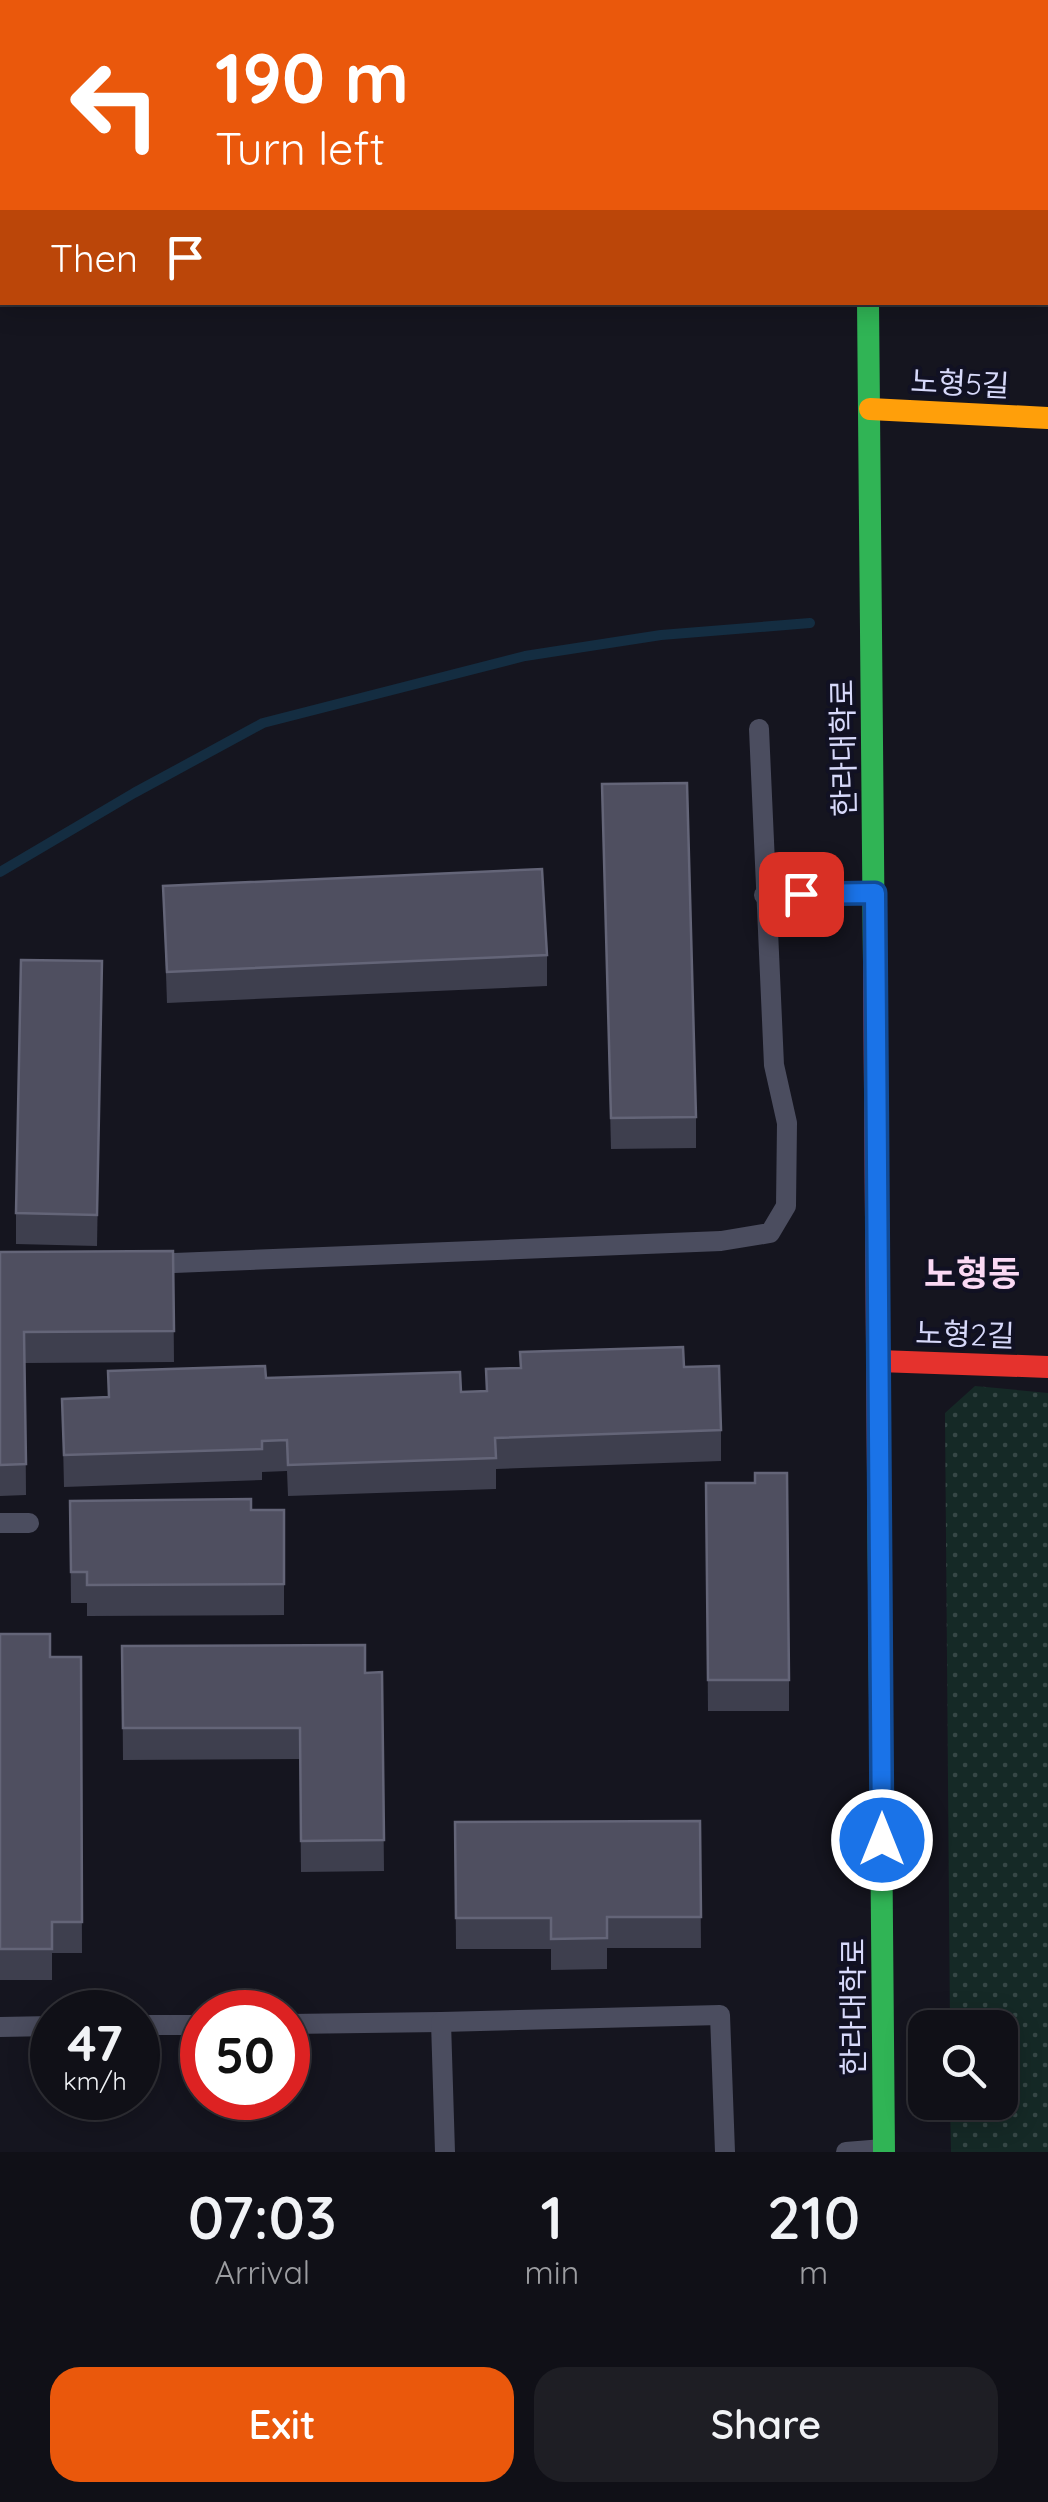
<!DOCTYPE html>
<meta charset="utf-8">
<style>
body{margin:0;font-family:Quicksand,"Noto Sans KR",sans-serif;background:#1e1e24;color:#f1f3f6;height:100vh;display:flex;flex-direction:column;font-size:38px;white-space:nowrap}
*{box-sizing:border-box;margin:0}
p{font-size:32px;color:#9c9da1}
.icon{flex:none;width:55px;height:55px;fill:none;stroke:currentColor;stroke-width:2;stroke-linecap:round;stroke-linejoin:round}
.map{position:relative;height:2152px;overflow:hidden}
.sheet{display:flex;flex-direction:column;background:#101017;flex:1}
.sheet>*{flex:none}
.top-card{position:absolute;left:0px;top:0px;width:1050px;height:305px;box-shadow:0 5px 25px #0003,0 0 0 2px #303036;background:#ea580c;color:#fff;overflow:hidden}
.tools{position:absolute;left:908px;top:2010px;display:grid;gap:20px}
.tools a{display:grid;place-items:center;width:110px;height:110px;border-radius:20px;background:#101017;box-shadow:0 5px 25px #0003,0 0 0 2px #303036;font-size:50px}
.speed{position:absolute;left:30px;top:1990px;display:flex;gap:20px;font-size:50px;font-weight:700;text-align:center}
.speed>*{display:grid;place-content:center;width:130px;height:130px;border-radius:50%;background:#101017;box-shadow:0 5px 25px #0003,0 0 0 2px #303036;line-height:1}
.speed small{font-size:25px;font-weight:400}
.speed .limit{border:15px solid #d22;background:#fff;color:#111}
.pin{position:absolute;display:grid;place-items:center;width:85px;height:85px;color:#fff;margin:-42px;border-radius:20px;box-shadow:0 5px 15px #0006}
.me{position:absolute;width:110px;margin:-55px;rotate:0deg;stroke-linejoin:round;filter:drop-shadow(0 0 8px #0008)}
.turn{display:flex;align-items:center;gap:35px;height:210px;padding:0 50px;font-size:45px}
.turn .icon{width:130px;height:130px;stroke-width:2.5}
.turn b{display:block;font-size:70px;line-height:85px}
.then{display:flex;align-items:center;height:95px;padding:0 50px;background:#0003;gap:20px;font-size:38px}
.eta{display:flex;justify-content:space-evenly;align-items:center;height:170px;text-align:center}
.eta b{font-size:60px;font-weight:600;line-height:70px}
.primary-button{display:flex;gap:20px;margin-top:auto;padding:20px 50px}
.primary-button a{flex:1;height:115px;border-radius:30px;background:#ea580c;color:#fff;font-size:40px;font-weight:600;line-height:115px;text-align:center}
.primary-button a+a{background:#1e1e24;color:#f1f3f6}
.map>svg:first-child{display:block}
.park{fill:url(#park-dots)}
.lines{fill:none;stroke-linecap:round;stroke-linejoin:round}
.stream{stroke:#142d41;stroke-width:10}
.lane{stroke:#4b4d5f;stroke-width:20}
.fast{stroke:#30b455;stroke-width:22}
.slow{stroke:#ff9f0a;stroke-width:22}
.jam{stroke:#e5322d;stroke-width:22}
.wall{fill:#3e3f4e}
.building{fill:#4f4f60;stroke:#646578;stroke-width:2.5}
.route-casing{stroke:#114b97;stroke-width:25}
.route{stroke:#1a73e8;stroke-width:18}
.labels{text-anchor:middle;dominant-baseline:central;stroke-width:8;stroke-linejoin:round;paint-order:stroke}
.street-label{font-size:30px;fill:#d7d9fa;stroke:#111123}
.quarter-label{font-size:35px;font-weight:bold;fill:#fbd9f4;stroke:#111123}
</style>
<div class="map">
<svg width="1048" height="2152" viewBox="0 0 1048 2152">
<defs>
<pattern id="park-dots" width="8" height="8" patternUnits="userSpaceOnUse" patternTransform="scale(2.5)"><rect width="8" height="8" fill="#152926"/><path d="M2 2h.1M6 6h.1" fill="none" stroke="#364746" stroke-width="1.8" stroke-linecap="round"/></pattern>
</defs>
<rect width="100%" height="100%" fill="#15151f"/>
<!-- park -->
<path class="park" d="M 975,1386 L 1048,1393 L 1048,2152 L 951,2152 L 950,2103 L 1000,2102 L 1000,2028 L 950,2027 L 945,1413 Z"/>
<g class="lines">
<!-- stream -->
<path class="stream" d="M 0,872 L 134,793 L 263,723 L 525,656 L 661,635 L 810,623"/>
<!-- lane -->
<g class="lane">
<path d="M 764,895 L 872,893"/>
<path d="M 149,1264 L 721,1241 L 770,1233 L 786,1206 L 787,1123 L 774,1065 L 759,729"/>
<path d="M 0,1523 L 29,1523"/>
<path d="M 288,2024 L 441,2022"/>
<path d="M 138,2025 L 202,2025"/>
<path d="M 0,2027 L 52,2026"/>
<path d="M 445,2152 L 441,2022 L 720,2015 L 725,2152"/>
<path d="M 846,2152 L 883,2149"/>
</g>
<!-- fast -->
<g class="fast">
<path d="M 863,0 L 863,2"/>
<path d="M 868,302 L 874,962"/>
<path d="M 878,1473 L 884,2152"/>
</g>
<!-- slow -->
<path class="slow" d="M 870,409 L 1048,418"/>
<!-- jam -->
<g class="jam">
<path d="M 874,962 L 878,1473"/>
<path d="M 879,1361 L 1048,1367"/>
</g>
</g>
<!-- wall -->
<g class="wall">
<path d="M 602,784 L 696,1117 L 696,1148 L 611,1149 Z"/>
<path d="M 163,886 L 547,955 L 547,986 L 167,1003 Z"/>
<path d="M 102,961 L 97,1246 L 16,1244 L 16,1213 Z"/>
<path d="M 173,1251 L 174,1362 L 25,1363 L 26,1495 L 0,1496 L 0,1252 Z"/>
<path d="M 684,1367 L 721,1430 L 721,1461 L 496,1469 L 496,1489 L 288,1496 L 287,1471 L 262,1472 L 262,1480 L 64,1487 L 62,1399 L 108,1397 L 108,1371 L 266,1378 L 461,1392 L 486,1391 L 486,1369 Z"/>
<path d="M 706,1483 L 789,1680 L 789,1711 L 708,1711 Z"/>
<path d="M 70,1501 L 251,1510 L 284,1510 L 284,1615 L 87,1616 L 87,1603 L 71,1603 Z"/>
<path d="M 0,1634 L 50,1657 L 81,1657 L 82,1953 L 52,1953 L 52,1980 L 0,1980 Z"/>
<path d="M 122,1646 L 365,1673 L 382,1672 L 384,1871 L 301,1872 L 300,1759 L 123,1760 Z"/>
<path d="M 700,1821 L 701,1948 L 607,1948 L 607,1969 L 551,1970 L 551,1949 L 456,1949 L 455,1822 Z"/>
</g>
<!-- building -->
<g class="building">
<path d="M 687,783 L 696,1117 L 611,1118 L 602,784 Z"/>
<path d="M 542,869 L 547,955 L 167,972 L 163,886 Z"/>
<path d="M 21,960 L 102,961 L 97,1215 L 16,1213 Z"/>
<path d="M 173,1251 L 174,1331 L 24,1332 L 26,1464 L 0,1465 L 0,1252 Z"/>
<path d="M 683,1347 L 684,1367 L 719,1366 L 721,1430 L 495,1438 L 496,1458 L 288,1465 L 287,1440 L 262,1441 L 262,1449 L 64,1455 L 62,1399 L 109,1397 L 108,1371 L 265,1366 L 266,1378 L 460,1372 L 461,1392 L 487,1391 L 486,1369 L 521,1368 L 520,1352 Z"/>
<path d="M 755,1473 L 787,1473 L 789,1680 L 708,1680 L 706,1483 L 755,1483 Z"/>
<path d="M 251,1499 L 251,1510 L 284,1510 L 284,1584 L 87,1585 L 87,1572 L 71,1572 L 70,1501 Z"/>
<path d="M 0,1634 L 50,1634 L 50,1657 L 81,1657 L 82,1922 L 52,1922 L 52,1949 L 0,1949 Z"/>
<path d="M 365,1645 L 365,1673 L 382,1672 L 384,1840 L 301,1841 L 300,1728 L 123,1728 L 122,1646 Z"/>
<path d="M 700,1821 L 701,1917 L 607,1917 L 607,1938 L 551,1939 L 551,1918 L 456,1918 L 455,1822 Z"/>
</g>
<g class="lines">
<defs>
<path id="route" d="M 801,894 L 875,893 L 882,1840"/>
</defs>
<!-- route casing -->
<use href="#route" class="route-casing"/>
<!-- route -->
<use href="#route" class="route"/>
</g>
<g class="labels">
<!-- street labels -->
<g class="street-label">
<text transform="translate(960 383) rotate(3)">노형5길</text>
<text transform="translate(843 748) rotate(-91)">한라대학로</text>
<text transform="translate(965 1334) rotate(2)">노형2길</text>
<text transform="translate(853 2007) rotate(-90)">한라대학로</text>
</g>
<!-- quarter labels -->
<g class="quarter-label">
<text x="972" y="1273">노형동</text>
</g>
</g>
</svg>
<div class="tools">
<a><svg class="icon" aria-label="search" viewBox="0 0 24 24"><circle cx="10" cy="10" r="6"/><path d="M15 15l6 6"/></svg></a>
</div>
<div class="speed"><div>47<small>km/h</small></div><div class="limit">50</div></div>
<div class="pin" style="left:801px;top:894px;background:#d93025"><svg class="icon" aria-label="arrive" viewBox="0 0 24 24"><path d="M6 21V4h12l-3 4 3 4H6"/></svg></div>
<svg class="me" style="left:882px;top:1840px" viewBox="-20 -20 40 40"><circle r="17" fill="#1a73e8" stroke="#fff" stroke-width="3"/><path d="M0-11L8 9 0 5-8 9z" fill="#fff"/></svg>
<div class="top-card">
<div class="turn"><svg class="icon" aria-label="left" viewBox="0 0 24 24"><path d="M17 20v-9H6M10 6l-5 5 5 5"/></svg><div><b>190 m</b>Turn left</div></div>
<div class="then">Then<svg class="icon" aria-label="arrive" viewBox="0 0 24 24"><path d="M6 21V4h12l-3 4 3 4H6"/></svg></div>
</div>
</div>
<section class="sheet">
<div class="eta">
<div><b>07:03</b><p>Arrival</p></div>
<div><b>1</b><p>min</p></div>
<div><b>210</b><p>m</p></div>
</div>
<div class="primary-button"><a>Exit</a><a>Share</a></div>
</section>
